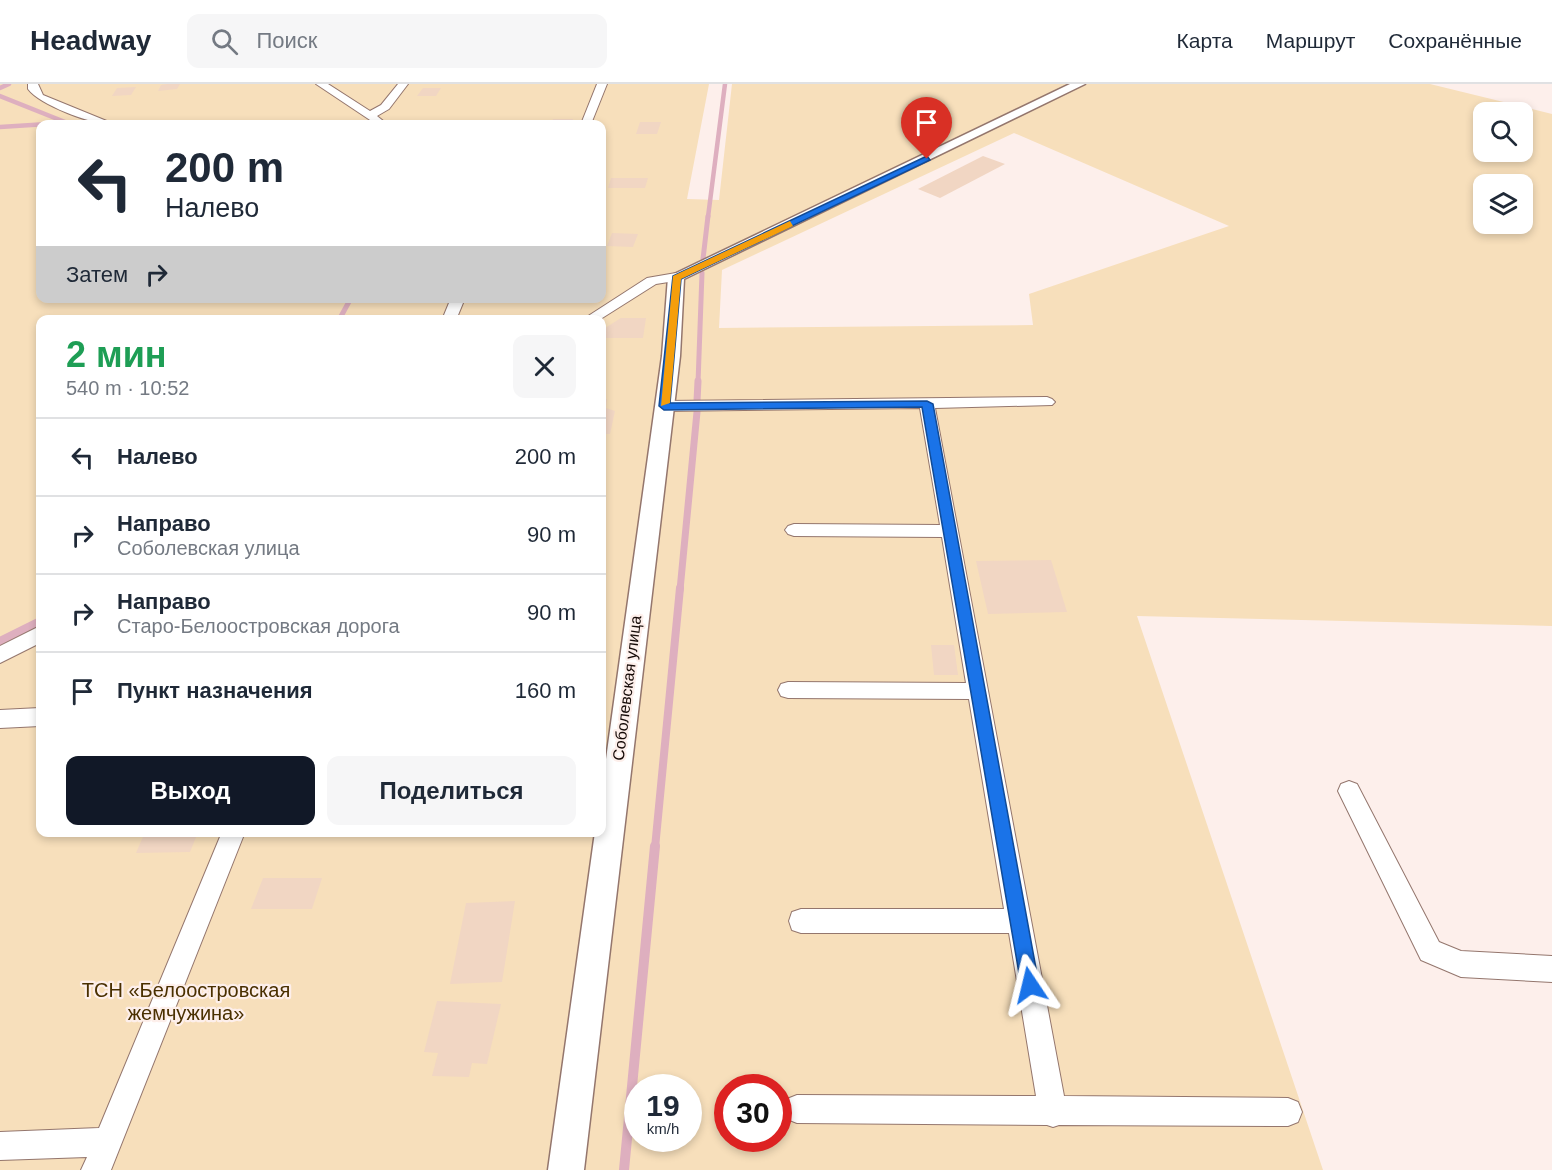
<!DOCTYPE html>
<html lang="ru">
<meta charset="utf-8">
<style>
body{margin:0;font-family:Helvetica,sans-serif;background:#f6f6f7;color:#1f2937;height:100vh;display:flex;flex-direction:column;font-size:22px;white-space:nowrap}
*{box-sizing:border-box;margin:0}
p{font-size:20px;color:#747a83}
.icon{flex:none;width:33px;height:33px;fill:none;stroke:currentColor;stroke-width:2;stroke-linecap:round;stroke-linejoin:round}
.map{position:relative;flex:1;overflow:hidden}
.sheet{position:absolute;left:36px;top:231px;width:570px;height:522px;display:flex;flex-direction:column;background:#fff;border-radius:12px;box-shadow:0 3px 9px #0003}
.sheet>*{flex:none}
.guide{position:absolute;left:36px;top:36px;width:570px;height:183px;border-radius:12px;box-shadow:0 3px 9px #0003;background:#fff;color:#1f2937;overflow:hidden}
.fabs{position:absolute;left:1473px;top:18px;display:grid;gap:12px}
.fabs a{display:grid;place-items:center;width:60px;height:60px;border-radius:12px;background:#fff;box-shadow:0 3px 9px #0003;font-size:30px}
.speed{position:absolute;left:624px;top:990px;display:flex;gap:12px;font-size:30px;font-weight:700;text-align:center}
.speed>*{display:grid;place-content:center;width:78px;height:78px;border-radius:50%;background:#fff;box-shadow:0 3px 9px #0003;line-height:1}
.speed small{font-size:15px;font-weight:400}
.speed .limit{border:9px solid #d22;background:#fff;color:#111}
.pin{position:absolute;display:grid;place-items:center;width:51px;height:51px;color:#fff;margin:-62px -26px;border-radius:50% 50% 50% 0;rotate:-45deg;box-shadow:0 0 6px #0007}
.pin .icon{rotate:45deg}
.me{position:absolute;width:66px;margin:-33px;rotate:350deg;stroke-linejoin:round;filter:drop-shadow(0 0 4px #0008)}
.turn{display:flex;align-items:center;gap:21px;height:126px;padding:0 30px;font-size:27px}
.turn .icon{width:78px;height:78px;stroke-width:2.5}
.turn b{display:block;font-size:42px;line-height:51px}
.then{display:flex;align-items:center;height:57px;padding:0 30px;background:#0003;gap:12px;font-size:22px}
.round{display:grid;place-items:center;flex:none;width:63px;height:63px;border-radius:12px;background:#f6f6f7}
.summary{display:flex;align-items:center;justify-content:space-between;height:102px;padding:0 30px}
h1{font-size:36px;font-weight:700;line-height:45px;color:#1e9e55}
.button{display:flex;gap:12px;margin-top:auto;padding:12px 30px}
.button a{flex:1;height:69px;border-radius:12px;background:#111827;color:#fff;font-size:24px;font-weight:700;line-height:69px;text-align:center}
.button a+a{background:#f6f6f7;color:#1f2937}
ul{padding:0;list-style:none}
li{display:flex;align-items:center;gap:18px;height:78px;padding:0 30px;border-top:2px solid #e0e1e3}
li div{flex:1}
li b{display:block;font-size:22px}
li em{font-style:normal}
header{display:flex;align-items:center;gap:36px;box-sizing:border-box;height:84px;padding:0 30px;background:#fff;border-bottom:2px solid #e0e1e3}
header strong{font-size:28px}
nav{display:flex;gap:33px;margin-inline-start:auto;font-size:21px}
.search{width:420px;height:54px;background:#f6f6f7;display:flex;align-items:center;gap:15px;box-sizing:border-box;padding:0 21px;border-radius:12px;color:#747a83;font-size:22px}
.map>svg:first-child{display:block}
.green{fill:#f7dfbb;fill-rule:evenodd}
.lines{fill:none;stroke-linecap:round;stroke-linejoin:round}
.stream-far4{stroke:#deafbf;stroke-width:4.5}
.stream-far3{stroke:#deafbf;stroke-width:5}
.stream-far2{stroke:#deafbf;stroke-width:7}
.stream-far1{stroke:#deafbf;stroke-width:8}
.stream{stroke:#deafbf;stroke-width:10}
.building{fill:#f1d6c3}
.minor-casing{stroke:#94766d;stroke-width:2}
.tertiary-casing{stroke:#94766d;stroke-width:3}
.minor{fill:#fff;fill-rule:evenodd}
.tertiary{fill:#fff;fill-rule:evenodd}
.route{fill:#1a73e8;stroke:#114b97;stroke-width:1.5}
.slow{fill:#f59e0b}
.labels{text-anchor:middle;dominant-baseline:central;stroke-width:4.5;stroke-linejoin:round;paint-order:stroke}
.street-label{font-size:16px;fill:#150a07;stroke:#fdefeb}
.near-park-label{font-size:20px;fill:#4a3000;stroke:#fdefeb}
</style>
<header>
<strong>Headway</strong>
<div class="search"><svg class="icon" aria-label="search" viewBox="0 0 24 24"><circle cx="10" cy="10" r="6"/><path d="M15 15l6 6"/></svg>Поиск</div>
<nav><a>Карта</a><a>Маршрут</a><a>Сохранённые</a></nav>
</header>
<div class="map">
<svg width="1552" height="1086" viewBox="0 0 1552 1086">
<rect width="100%" height="100%" fill="#fdefeb"/>
<!-- green -->
<path class="green" d="M 0,0 L 709,0 L 687,115 L 719,116 L 732,0 L 1430,0 L 1552,30 L 1552,542 L 1137,532 L 1323,1086 L 0,1086 ZM 1484,28 L 1522,28 L 1522,68 L 1484,68 ZM 40,40 L 602,40 L 602,214 L 40,214 ZM 1014,49 L 1229,142 L 1029,210 L 1033,241 L 719,244 L 722,186 ZM 1484,100 L 1522,100 L 1522,140 L 1484,140 ZM 40,236 L 602,236 L 602,748 L 40,748 ZM 638,1004 L 688,1004 L 688,1054 L 638,1054 ZM 728,1004 L 778,1004 L 778,1054 L 728,1054 Z"/>
<g class="lines">
<!-- stream-far4 -->
<g class="stream-far4">
<path d="M 0,4 L 9,0"/>
<path d="M 0,12 L 70,40"/>
<path d="M 0,43 L 63,39"/>
<path d="M 708,133 L 725,0"/>
</g>
<!-- stream-far3 -->
<g class="stream-far3">
<path d="M 703,175 L 708,132"/>
<path d="M 339,236 L 351,214"/>
<path d="M 698,299 L 702,189"/>
</g>
<!-- stream-far2 -->
<g class="stream-far2">
<path d="M 697,317 L 698,297"/>
<path d="M 680,506 L 697,328"/>
</g>
<!-- stream-far1 -->
<g class="stream-far1">
<path d="M 0,557 L 40,537"/>
<path d="M 655,764 L 680,504"/>
</g>
<!-- stream -->
<path class="stream" d="M 624,1086 L 655,762"/>
</g>
<!-- building -->
<g class="building">
<path d="M 168,0 L 180,0 L 177,5 L 158,7 L 161,1 Z"/>
<path d="M 136,3 L 131,11 L 112,12 L 117,4 Z"/>
<path d="M 423,4 L 441,4 L 436,12 L 417,12 Z"/>
<path d="M 553,35 L 573,35 L 571,40 L 551,40 Z"/>
<path d="M 640,38 L 661,38 L 657,50 L 636,50 Z"/>
<path d="M 983,72 L 1005,80 L 940,114 L 918,105 Z"/>
<path d="M 611,94 L 648,94 L 645,104 L 608,104 Z"/>
<path d="M 612,149 L 638,150 L 633,163 L 607,162 Z"/>
<path d="M 621,234 L 646,234 L 643,254 L 602,254 L 602,246 Z"/>
<path d="M 602,315 L 607,315 L 606,324 L 615,327 L 610,350 L 602,350 Z"/>
<path d="M 1051,476 L 1067,528 L 988,530 L 976,477 Z"/>
<path d="M 931,561 L 954,561 L 958,591 L 934,591 Z"/>
<path d="M 145,748 L 198,748 L 190,768 L 136,769 Z"/>
<path d="M 263,794 L 322,794 L 312,825 L 251,825 Z"/>
<path d="M 515,817 L 502,898 L 450,900 L 466,819 Z"/>
<path d="M 437,917 L 501,920 L 487,980 L 472,979 L 469,993 L 432,992 L 438,969 L 424,968 Z"/>
</g>
<g class="lines">
<defs>
<g id="minor">
<path d="M 28,0 L 38,0 L 43,11 L 114,40 C 94,42 40,21 28,5 Z"/>
<path d="M 316,0 L 328,0 L 370,27 L 381,21 L 398,0 L 408,0 L 389,25 L 377,32 L 387,40 L 376,40 Z"/>
<path d="M 597,0 L 607,0 L 591,40 L 581,40 Z"/>
<path d="M 676,189 L 683,193 L 681,196 L 656,200 L 599,236 L 582,236 L 647,194 Z"/>
<path d="M 451,214 L 465,214 L 456,236 L 442,236 Z"/>
<path d="M 1047,313 L 1052,315 L 1055,318 L 1052,321 L 935,324 L 1064,1012 L 1288,1014 L 1298,1018 L 1302,1028 L 1298,1038 L 1288,1042 L 1059,1041 L 1053,1043 L 1047,1041 L 797,1039 L 787,1035 L 783,1025 L 787,1015 L 797,1011 L 1036,1012 L 1009,849 L 801,849 L 792,846 L 789,837 L 792,828 L 801,825 L 1004,825 L 969,615 L 788,614 L 781,612 L 778,606 L 781,600 L 788,598 L 966,599 L 942,453 L 794,452 L 788,450 L 785,446 L 788,442 L 794,440 L 940,441 L 920,324 L 664,327 L 656,322 L 664,317 Z"/>
<path d="M 40,542 L 40,559 L 0,579 L 0,562 Z"/>
<path d="M 40,624 L 40,642 L 0,644 L 0,626 Z"/>
<path d="M 1349,697 L 1357,700 L 1439,858 L 1461,867 L 1552,872 L 1552,898 L 1461,893 L 1421,876 L 1338,707 L 1341,700 Z"/>
<path d="M 222,748 L 245,748 L 111,1086 L 81,1086 L 87,1073 L 0,1076 L 0,1048 L 99,1044 Z"/>
</g>
<path id="tertiary" d="M 1070,0 L 1085,0 L 684,195 L 680,272 L 584,1086 L 548,1086 L 595,748 L 602,748 L 602,704 L 662,272 L 668,193 Z"/>
</defs>
<!-- minor casing -->
<use href="#minor" class="minor-casing"/>
<!-- tertiary casing -->
<use href="#tertiary" class="tertiary-casing"/>
<!-- minor -->
<use href="#minor" class="minor"/>
<!-- tertiary -->
<use href="#tertiary" class="tertiary"/>
</g>
<!-- route -->
<path class="route" d="M 927,72 L 930,76 L 681,195 L 670,319 L 927,317 L 933,320 L 1039,901 L 1036,907 L 1030,910 L 1024,907 L 1021,901 L 922,323 L 664,326 L 659,322 L 673,192 Z"/>
<!-- slow -->
<path class="slow" d="M 790,137 L 793,142 L 681,195 L 670,319 L 661,322 L 673,192 Z"/>
<g class="labels">
<!-- street labels -->
<g class="street-label">
<text transform="translate(627 604) rotate(-83)">Соболевская улица</text>
</g>
<!-- near-park labels -->
<g class="near-park-label">
<text x="186" y="906">ТСН «Белоостровская<tspan x="186" dy="23">жемчужина»</tspan></text>
</g>
</g>
</svg>
<div class="fabs">
<a><svg class="icon" aria-label="search" viewBox="0 0 24 24"><circle cx="10" cy="10" r="6"/><path d="M15 15l6 6"/></svg></a>
<a><svg class="icon" aria-label="layers" viewBox="0 0 24 24"><path d="M12 4l9 5-9 5-9-5zM3 14l9 5 9-5"/></svg></a>
</div>
<div class="speed"><div>19<small>km/h</small></div><div class="limit">30</div></div>
<div class="pin" style="left:927px;top:75px;background:#d93025"><svg class="icon" aria-label="arrive" viewBox="0 0 24 24"><path d="M6 21V4h12l-3 4 3 4H6"/></svg></div>
<svg class="me" style="left:1030px;top:901px" viewBox="-20 -20 40 40"><path d="M0-17L14 15 0 8-14 15z" fill="#1a73e8" stroke="#fff" stroke-width="4"/></svg>
<div class="guide">
<div class="turn"><svg class="icon" aria-label="left" viewBox="0 0 24 24"><path d="M17 20v-9H6M10 6l-5 5 5 5"/></svg><div><b>200 m</b>Налево</div></div>
<div class="then">Затем<svg class="icon" aria-label="right" viewBox="0 0 24 24"><path d="M7 20v-9h11M14 6l5 5-5 5"/></svg></div>
</div>
<section class="sheet">
<div class="summary"><div><h1>2 мин</h1><p>540 m · 10:52</p></div><a class="round"><svg class="icon" aria-label="close" viewBox="0 0 24 24"><path d="M6 6l12 12M18 6L6 18"/></svg></a></div>
<ul>
<li><svg class="icon" aria-label="left" viewBox="0 0 24 24"><path d="M17 20v-9H6M10 6l-5 5 5 5"/></svg><div><b>Налево</b></div><em>200 m</em></li>
<li><svg class="icon" aria-label="right" viewBox="0 0 24 24"><path d="M7 20v-9h11M14 6l5 5-5 5"/></svg><div><b>Направо</b><p>Соболевская улица</p></div><em>90 m</em></li>
<li><svg class="icon" aria-label="right" viewBox="0 0 24 24"><path d="M7 20v-9h11M14 6l5 5-5 5"/></svg><div><b>Направо</b><p>Старо-Белоостровская дорога</p></div><em>90 m</em></li>
<li><svg class="icon" aria-label="arrive" viewBox="0 0 24 24"><path d="M6 21V4h12l-3 4 3 4H6"/></svg><div><b>Пункт назначения</b></div><em>160 m</em></li>
</ul>
<div class="button"><a>Выход</a><a>Поделиться</a></div>
</section>
</div>
